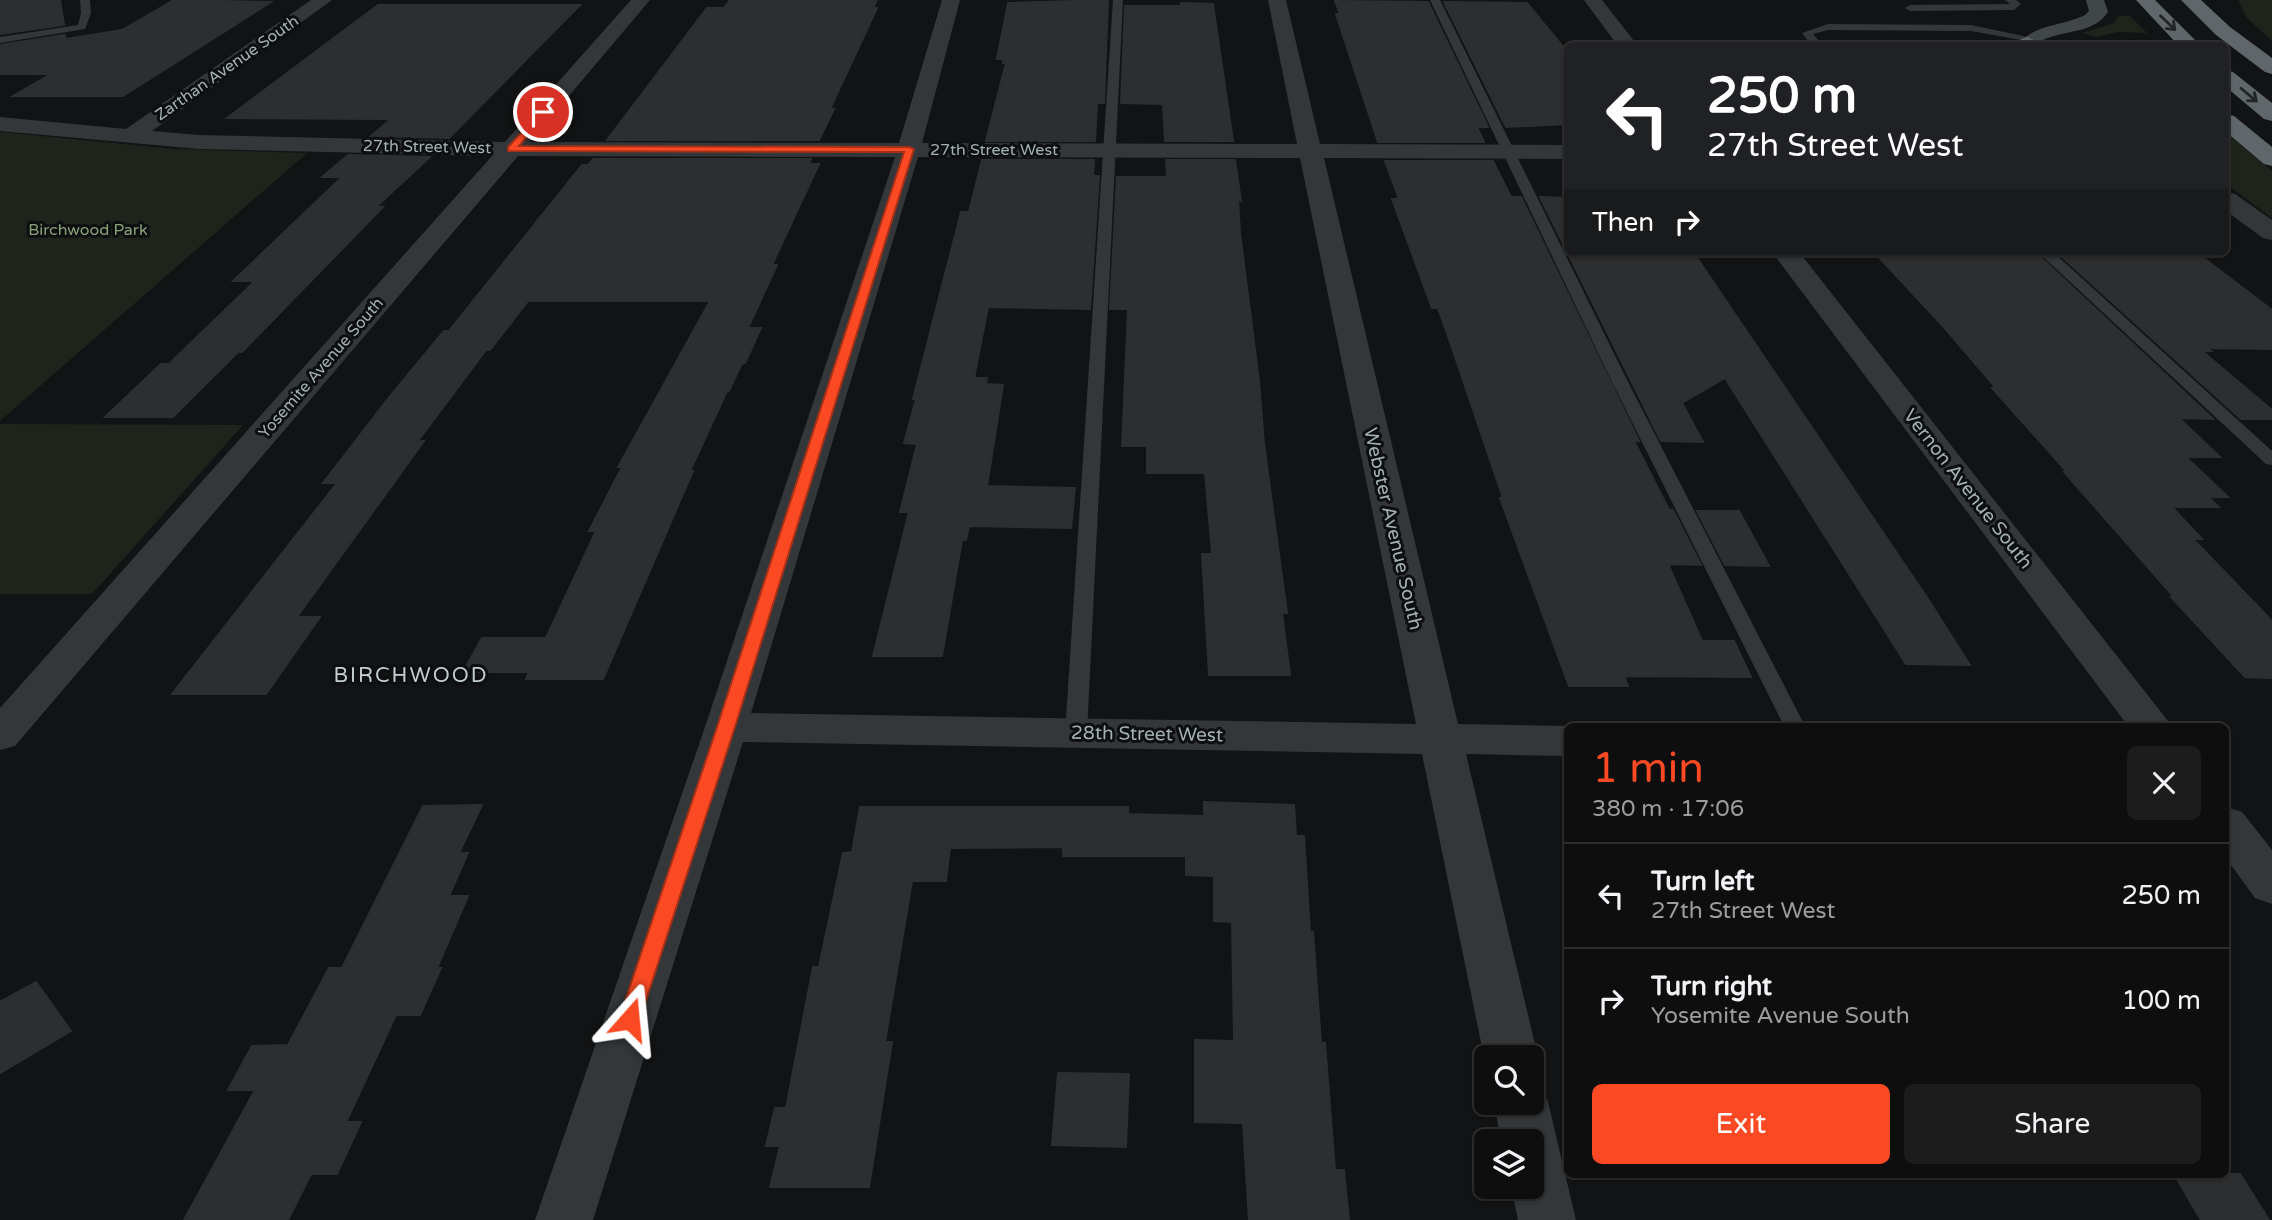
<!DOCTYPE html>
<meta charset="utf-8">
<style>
body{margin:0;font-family:"Varela Round",sans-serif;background:#1c1c1d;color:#f1f3f6;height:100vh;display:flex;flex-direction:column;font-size:26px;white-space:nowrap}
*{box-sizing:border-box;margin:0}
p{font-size:23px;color:#9b9c9e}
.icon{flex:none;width:38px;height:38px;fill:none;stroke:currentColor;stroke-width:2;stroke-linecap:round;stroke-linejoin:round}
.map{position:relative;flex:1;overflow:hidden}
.side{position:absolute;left:1564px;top:723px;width:665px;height:455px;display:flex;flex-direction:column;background:#0e0e0f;border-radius:10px;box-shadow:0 2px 5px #0004,0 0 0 2px #2e2e2f}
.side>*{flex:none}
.banner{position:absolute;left:1564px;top:42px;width:665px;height:214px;border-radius:10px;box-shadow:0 2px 5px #0004,0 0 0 2px #2e2e2f;background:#202124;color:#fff;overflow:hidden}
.buttons{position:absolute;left:1474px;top:1045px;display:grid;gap:14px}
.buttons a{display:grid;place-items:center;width:70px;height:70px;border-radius:10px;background:#0e0e0f;box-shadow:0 2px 5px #0004,0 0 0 2px #2e2e2f;font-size:35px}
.pin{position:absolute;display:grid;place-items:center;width:60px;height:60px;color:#fff;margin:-30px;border:4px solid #fff;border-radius:50%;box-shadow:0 2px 7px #0007}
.me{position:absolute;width:77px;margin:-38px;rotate:18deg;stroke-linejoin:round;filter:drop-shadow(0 0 5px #0008)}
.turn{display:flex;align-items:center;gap:24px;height:147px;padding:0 28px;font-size:32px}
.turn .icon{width:91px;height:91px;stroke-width:2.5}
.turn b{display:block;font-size:49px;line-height:60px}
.then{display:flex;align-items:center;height:66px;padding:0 28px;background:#0003;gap:14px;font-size:26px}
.round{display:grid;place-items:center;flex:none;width:74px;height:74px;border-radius:10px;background:#1c1c1d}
.head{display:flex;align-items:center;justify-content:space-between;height:119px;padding:0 28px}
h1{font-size:42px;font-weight:600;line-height:52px;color:#fb4a23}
.primary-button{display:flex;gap:14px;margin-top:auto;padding:14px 28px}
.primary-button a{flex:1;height:80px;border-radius:10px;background:#fb4a23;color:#fff;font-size:28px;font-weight:600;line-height:80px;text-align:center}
.primary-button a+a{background:#1c1c1d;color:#f1f3f6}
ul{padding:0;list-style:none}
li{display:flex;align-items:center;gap:21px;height:105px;padding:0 28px;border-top:2px solid #2e2e2f}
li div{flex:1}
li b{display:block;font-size:26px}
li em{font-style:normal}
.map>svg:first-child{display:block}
.green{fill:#1e241c}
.building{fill:#2d2e30;stroke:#2c2e30;stroke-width:2}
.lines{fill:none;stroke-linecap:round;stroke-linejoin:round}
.lane{fill:#333739;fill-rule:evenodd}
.street{fill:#333739;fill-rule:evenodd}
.secondary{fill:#414749;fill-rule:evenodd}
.highway{fill:#5f676a;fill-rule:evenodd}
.oneway{stroke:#222426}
.route{fill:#fb4a23;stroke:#a33017;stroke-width:2}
.labels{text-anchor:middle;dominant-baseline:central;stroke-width:6;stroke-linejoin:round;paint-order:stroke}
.far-street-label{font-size:16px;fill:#a3b1b5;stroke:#0d0e0f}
.far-park-label{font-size:16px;fill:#8aa279;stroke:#0d0e0f}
.street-label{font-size:19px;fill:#a3b1b5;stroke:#0d0e0f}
.neighbourhood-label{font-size:21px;letter-spacing:2px;fill:#c4ced1;stroke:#0d0e0f}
</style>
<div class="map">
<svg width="2272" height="1220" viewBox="0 0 2272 1220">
<rect width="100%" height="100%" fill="#121314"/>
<!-- green -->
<g class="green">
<path d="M 2238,0 L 2272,0 L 2272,41 L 2247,18 Z"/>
<path d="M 2119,16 L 2130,16 L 2147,33 L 2119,32 L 2096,37 L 2082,33 L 2114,23 Z"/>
<path d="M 0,132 L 175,149 L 307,153 L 0,421 Z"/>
<path d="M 2226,133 L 2272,171 L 2272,218 L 2226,184 Z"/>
<path d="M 0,424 L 243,425 L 92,594 L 0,594 Z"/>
</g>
<!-- building -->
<g class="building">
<path d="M 0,0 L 60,0 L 64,25 L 0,34 Z"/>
<path d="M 174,0 L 271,2 L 123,96 L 13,96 L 51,74 L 0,74 L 0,45 L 65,35 L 66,39 L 122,30 Z"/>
<path d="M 730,0 L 877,0 L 873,8 L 877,8 L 830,109 L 834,109 L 819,140 L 607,140 L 707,8 L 724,8 Z"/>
<path d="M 1108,0 L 1104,103 L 1097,103 L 1095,141 L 986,141 L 1006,63 L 1003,63 L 1004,59 L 997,59 L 1008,3 Z"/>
<path d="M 1335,1 L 1428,2 L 1488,127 L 1477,127 L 1484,142 L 1378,142 L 1336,14 L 1340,14 Z"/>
<path d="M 1444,2 L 1527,3 L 1564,48 L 1561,48 L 1568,57 L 1568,124 L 1506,127 Z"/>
<path d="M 1181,3 L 1213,4 L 1233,141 L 1165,141 L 1163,104 L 1121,103 L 1125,6 L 1181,6 Z"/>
<path d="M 378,5 L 580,5 L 449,138 L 371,136 L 391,119 L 227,118 Z"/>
<path d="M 348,155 L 430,157 L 376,207 L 383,207 L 242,352 L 238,352 L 173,417 L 105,417 L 161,364 L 169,364 L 255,281 L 233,281 L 342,177 L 322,177 Z"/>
<path d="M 593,159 L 811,159 L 809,164 L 819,164 L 772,265 L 777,265 L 748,328 L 761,328 L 745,363 L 742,363 L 729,391 L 727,391 L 690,471 L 693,471 L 603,679 L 526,679 L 529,672 L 463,672 L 482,638 L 546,638 L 596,531 L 589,531 L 622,467 L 618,467 L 710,301 L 528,301 L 490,350 L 486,350 L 418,441 L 424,441 L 297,617 L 320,617 L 266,694 L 172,694 L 337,483 L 323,483 L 390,396 L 444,331 L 449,331 L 582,165 L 588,165 Z"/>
<path d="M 982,160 L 1094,160 L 1093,176 L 1099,176 L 1090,309 L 988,307 L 974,378 L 987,378 L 986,384 L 1003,385 L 987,486 L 1075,488 L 1071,528 L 969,526 L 966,540 L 962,540 L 942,656 L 873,656 L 909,512 L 900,512 L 917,444 L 904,443 L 916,399 L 913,399 L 961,212 L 969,212 Z"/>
<path d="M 1166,160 L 1235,160 L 1241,201 L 1238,200 L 1240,233 L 1259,381 L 1264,444 L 1287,613 L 1282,613 L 1290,675 L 1209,675 L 1202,554 L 1212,554 L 1205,473 L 1147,473 L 1147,446 L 1122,446 L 1128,309 L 1110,309 L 1117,177 L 1167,177 Z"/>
<path d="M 1385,161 L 1493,161 L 1511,197 L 1521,197 L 1639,441 L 1634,441 L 1669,510 L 1673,510 L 1701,565 L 1668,564 L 1702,641 L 1734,641 L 1751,677 L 1624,676 L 1628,686 L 1569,686 L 1500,498 L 1503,498 L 1449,339 L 1438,308 L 1432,308 L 1392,199 L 1399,199 Z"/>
<path d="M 1540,197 L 1568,198 L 1568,252 L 1693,252 L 1928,599 L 1970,665 L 1906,664 L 1725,378 L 1682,403 L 1703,442 L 1661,441 Z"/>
<path d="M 1874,252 L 2036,253 L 2213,419 L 2179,418 L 2220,457 L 2186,457 L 2228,497 L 2208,497 L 2219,507 L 2172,507 L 2202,539 L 2193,539 L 2272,621 L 2272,678 L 2245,677 L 2171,597 L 2174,597 L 2064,472 L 2067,472 L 1992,388 L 1996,388 L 1943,326 Z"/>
<path d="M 2058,253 L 2197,253 L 2272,310 L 2272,349 L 2207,348 L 2211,351 L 2202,351 L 2272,410 L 2272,419 L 2241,419 Z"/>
<path d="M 1697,511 L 1739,511 L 1769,566 L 1725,565 Z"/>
<path d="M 1204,802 L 1294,805 L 1296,836 L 1304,836 L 1310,932 L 1313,932 L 1321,1043 L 1325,1043 L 1335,1170 L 1344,1170 L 1349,1220 L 1249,1220 L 1243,1123 L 1195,1122 L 1195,1040 L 1234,1041 L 1232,922 L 1214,921 L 1214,876 L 1186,875 L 1186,856 L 1063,856 L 1063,847 L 950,848 L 946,881 L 912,881 L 885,1042 L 892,1042 L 869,1187 L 770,1187 L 780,1146 L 766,1146 L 775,1108 L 786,1108 L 813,967 L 819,967 L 843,853 L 852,852 L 860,807 L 1128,807 L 1128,814 L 1204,816 Z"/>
<path d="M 482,805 L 459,853 L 468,853 L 449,896 L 468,896 L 437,968 L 441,968 L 420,1015 L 396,1015 L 346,1122 L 361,1122 L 337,1174 L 311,1174 L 288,1220 L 184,1220 L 255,1090 L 228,1090 L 252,1046 L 288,1045 L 329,968 L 342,968 L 423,806 Z"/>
<path d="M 36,982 L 71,1031 L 0,1073 L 0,1002 Z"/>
<path d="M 1058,1073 L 1129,1074 L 1126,1147 L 1052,1145 Z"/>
<path d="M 2174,1174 L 2240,1174 L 2269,1220 L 2201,1220 Z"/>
</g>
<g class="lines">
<!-- lane -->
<g class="lane">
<path d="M 80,0 L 90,0 L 91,13 L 85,29 L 0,43 L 0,37 L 78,25 L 81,13 Z"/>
<path d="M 1113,0 L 1123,0 L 1087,733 L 1084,738 L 1076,740 L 1068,738 L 1065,733 Z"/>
<path d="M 1430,0 L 1440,0 L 1628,382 L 1805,726 L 1784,726 L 1612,382 Z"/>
<path d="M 2005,0 L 2016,0 L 2021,4 L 2014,10 L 1910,11 L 1905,8 L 1910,5 L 2010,4 Z"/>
<path d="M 1828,24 L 1971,25 L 2037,39 L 2032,42 L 1971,31 L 1828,30 L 1813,34 L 1823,46 L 1812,46 L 1802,33 Z"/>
<path d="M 2038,252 L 2053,252 L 2272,451 L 2272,465 L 2266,464 Z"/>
</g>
<!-- street -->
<g class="street">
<path d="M 311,0 L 332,0 L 152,131 L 199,135 L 505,142 L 631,0 L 650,0 L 530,142 L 899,143 L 942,0 L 960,0 L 922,143 L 1297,144 L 1268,0 L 1286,0 L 1320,144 L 1568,145 L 1568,159 L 1324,158 L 1458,724 L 1569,726 L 1568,756 L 1466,754 L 1538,1057 L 1531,1071 L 1531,1057 L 1486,1057 L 1486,1060 L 1484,1057 L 1422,754 L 743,742 L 593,1220 L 535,1220 L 705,727 L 895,157 L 518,156 L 15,746 L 0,750 L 0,708 L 492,156 L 199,149 L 0,131 L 0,117 L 126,129 ZM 918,157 L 1300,158 L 1416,724 L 751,713 Z"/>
<path d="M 1584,0 L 1602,0 L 1638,46 L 1618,46 Z"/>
<path d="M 2226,192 L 2235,194 L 2272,220 L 2272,240 L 2263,238 L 2226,211 Z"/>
<path d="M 1772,252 L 1799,252 L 2172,726 L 2128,726 Z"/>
<path d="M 2226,807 L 2242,812 L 2272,850 L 2272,904 L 2255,898 L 2226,858 Z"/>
<path d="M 1531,1081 L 1540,1085 L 1548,1102 L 1576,1220 L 1518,1220 L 1511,1186 L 1531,1186 L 1531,1141 L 1501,1141 L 1494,1102 L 1531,1102 Z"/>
</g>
<!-- secondary -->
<path class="secondary" d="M 2086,0 L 2104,0 L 2108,12 C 2095,31 2074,30 2054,36 C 2036,41 2040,46 2017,46 C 2034,23 2061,27 2085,15 L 2089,11 Z"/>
<!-- highway -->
<g class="highway">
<path d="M 2136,0 L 2155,0 L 2201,46 L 2179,46 Z"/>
<path d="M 2181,0 L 2201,0 L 2230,27 L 2272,58 L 2272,74 L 2265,72 L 2216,35 Z"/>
<path d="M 2028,37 L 2043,46 L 2020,46 L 2018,43 L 2021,39 Z"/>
<path d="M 2226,70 L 2233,72 L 2272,103 L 2272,121 L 2264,119 L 2226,87 Z"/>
<path d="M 2226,114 L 2234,116 L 2272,147 L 2272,166 L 2264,164 L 2226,132 Z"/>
</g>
</g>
<!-- one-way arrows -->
<defs><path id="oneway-shaft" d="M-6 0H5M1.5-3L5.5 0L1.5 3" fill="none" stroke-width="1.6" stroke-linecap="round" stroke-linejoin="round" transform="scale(1.75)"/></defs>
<g class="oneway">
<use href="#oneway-shaft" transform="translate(2168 23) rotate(44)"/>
<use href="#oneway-shaft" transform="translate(2249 95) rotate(40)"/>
</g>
<!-- route -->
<path class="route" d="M 543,109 L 548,112 L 519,146 L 909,147 L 914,149 L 735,727 L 640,1019 L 637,1025 L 630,1028 L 622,1025 L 619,1019 L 717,727 L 904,152 L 508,151 L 508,147 Z"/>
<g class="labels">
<!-- far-street labels -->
<g class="far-street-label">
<text transform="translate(227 68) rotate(-35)">Zarthan Avenue South</text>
<text transform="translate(427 147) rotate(1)">27th Street West</text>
<text x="994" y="150">27th Street West</text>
<text transform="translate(321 368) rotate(-49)">Yosemite Avenue South</text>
</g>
<!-- far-park labels -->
<g class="far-park-label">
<text x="88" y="230">Birchwood Park</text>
</g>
<!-- street labels -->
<g class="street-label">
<text transform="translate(1968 489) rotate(52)">Vernon Avenue South</text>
<text transform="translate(1393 529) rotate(77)">Webster Avenue South</text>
<text transform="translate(1147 734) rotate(1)">28th Street West</text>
</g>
<!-- neighbourhood labels -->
<g class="neighbourhood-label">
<text x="411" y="675">BIRCHWOOD</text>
</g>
</g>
</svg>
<div class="buttons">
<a><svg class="icon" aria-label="search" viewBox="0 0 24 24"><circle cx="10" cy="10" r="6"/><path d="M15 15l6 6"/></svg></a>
<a><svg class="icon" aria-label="layers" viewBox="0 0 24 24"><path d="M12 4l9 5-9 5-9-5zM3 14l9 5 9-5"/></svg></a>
</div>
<div class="pin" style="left:543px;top:112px;background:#d93025"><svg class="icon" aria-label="arrive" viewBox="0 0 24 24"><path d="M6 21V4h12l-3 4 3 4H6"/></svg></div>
<svg class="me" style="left:630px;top:1019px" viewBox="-20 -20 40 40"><path d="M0-17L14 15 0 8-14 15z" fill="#fb4a23" stroke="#fff" stroke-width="4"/></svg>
<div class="banner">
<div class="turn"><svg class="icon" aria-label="left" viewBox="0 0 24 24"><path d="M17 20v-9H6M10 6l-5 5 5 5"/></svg><div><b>250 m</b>27th Street West</div></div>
<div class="then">Then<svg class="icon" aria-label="right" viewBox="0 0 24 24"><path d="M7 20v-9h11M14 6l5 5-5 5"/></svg></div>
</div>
<section class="side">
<div class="head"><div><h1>1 min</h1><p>380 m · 17:06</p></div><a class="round"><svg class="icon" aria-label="close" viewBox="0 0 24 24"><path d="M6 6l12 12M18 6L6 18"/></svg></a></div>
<ul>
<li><svg class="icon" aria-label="left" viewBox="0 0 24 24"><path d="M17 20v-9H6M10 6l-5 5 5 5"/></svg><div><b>Turn left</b><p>27th Street West</p></div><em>250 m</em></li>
<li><svg class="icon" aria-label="right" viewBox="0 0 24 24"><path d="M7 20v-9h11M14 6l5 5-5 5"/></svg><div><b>Turn right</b><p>Yosemite Avenue South</p></div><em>100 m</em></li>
</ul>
<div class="primary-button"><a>Exit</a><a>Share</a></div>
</section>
</div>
